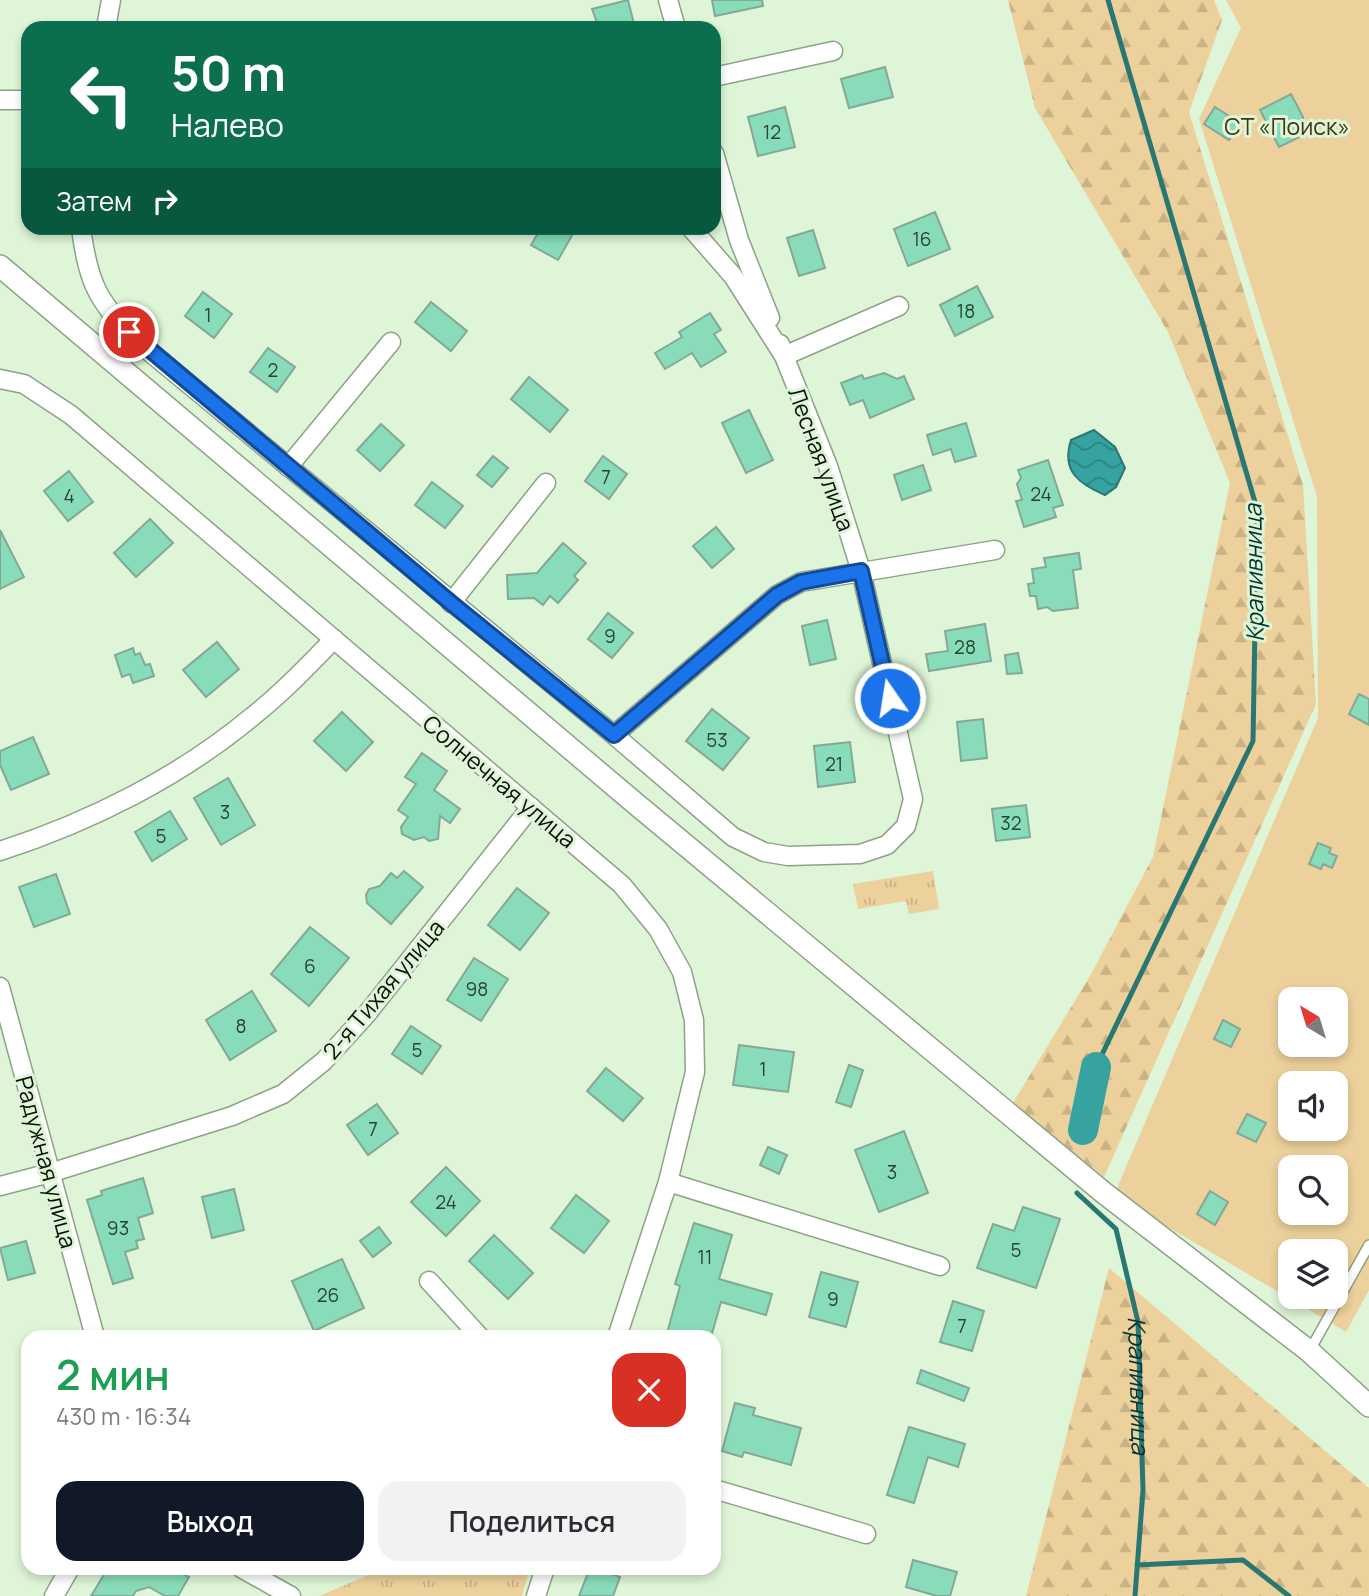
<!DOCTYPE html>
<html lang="ru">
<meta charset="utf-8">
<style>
body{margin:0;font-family:Manrope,sans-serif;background:#f2f2f3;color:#2b2b33;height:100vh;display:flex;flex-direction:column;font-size:26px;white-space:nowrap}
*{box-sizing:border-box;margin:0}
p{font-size:23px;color:#7c7c81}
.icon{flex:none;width:38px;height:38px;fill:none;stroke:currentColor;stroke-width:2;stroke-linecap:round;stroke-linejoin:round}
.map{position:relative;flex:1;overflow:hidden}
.sheet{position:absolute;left:21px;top:1330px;width:700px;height:245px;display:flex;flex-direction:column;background:#fff;border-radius:21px;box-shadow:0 4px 10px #0003}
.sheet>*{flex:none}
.guide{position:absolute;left:21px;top:21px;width:700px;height:214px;border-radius:21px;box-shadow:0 4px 10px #0003;background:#0b6e4f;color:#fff;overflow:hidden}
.needle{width:46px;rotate:322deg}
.fabs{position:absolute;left:1278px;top:987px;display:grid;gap:14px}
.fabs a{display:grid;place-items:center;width:70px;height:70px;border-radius:14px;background:#fff;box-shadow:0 4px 10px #0003;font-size:35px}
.pin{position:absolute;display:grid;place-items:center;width:60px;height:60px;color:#fff;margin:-30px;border:4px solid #fff;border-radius:50%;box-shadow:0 2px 7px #0007}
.me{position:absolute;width:77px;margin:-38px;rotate:347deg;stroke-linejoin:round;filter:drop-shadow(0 0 5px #0008)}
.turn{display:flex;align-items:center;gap:24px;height:147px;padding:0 35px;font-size:32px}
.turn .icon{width:91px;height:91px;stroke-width:2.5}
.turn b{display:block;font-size:49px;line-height:60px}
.then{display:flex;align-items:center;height:66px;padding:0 35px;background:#0003;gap:14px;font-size:26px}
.round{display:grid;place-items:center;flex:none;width:74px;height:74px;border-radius:21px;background:#f2f2f3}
.overview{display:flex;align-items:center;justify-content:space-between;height:119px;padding:0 35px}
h1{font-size:42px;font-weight:600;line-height:52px;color:#1e9e55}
.cta{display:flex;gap:14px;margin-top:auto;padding:14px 35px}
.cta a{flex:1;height:80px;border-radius:21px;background:#111827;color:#fff;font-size:28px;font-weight:600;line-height:80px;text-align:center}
.cta a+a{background:#f2f2f3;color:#2b2b33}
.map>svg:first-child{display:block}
.forest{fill:url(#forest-firs)}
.park{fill:url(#park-tufts)}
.garden{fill:#edd19c;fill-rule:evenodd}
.water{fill:url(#water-waves);stroke:#297772;stroke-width:2}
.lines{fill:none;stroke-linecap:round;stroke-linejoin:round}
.stream{stroke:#297772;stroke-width:5}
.river{stroke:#37a3a0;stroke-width:30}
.building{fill:#89dcb9;stroke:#84a897;stroke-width:2}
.service-casing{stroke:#8da286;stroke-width:12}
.minor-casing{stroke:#8da286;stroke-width:21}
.tertiary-casing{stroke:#8da286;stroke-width:24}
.service{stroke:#fff;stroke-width:9}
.minor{stroke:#fff;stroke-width:18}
.tertiary{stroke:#fff;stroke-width:21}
.route-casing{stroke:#114b97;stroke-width:18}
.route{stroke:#1a73e8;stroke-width:12}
.labels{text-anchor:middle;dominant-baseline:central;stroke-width:6;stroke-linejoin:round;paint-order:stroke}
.number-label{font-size:19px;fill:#294434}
.park-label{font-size:23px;fill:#433416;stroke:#def5d7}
.street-label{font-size:23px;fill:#091107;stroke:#def5d7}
.water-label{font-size:24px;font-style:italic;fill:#013534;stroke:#def5d7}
</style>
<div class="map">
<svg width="1369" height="1596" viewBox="0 0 1369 1596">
<defs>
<pattern id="forest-firs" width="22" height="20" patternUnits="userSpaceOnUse" patternTransform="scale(1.75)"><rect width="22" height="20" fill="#edd19c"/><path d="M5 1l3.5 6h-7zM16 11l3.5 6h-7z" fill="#cab285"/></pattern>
<pattern id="park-tufts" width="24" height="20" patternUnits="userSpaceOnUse" patternTransform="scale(1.75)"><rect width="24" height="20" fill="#edd19c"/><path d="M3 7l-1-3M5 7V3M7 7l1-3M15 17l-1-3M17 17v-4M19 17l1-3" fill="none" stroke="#cab285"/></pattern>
<pattern id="water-waves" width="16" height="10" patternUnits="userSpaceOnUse" patternTransform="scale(1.75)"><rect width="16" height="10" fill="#37a3a0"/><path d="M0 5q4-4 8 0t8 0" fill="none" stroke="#2d8380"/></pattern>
</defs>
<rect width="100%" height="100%" fill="#def5d7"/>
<!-- forest -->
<g class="forest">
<path d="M 1008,0 L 1214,0 L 1222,20 L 1189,112 L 1303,485 L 1316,704 L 1104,1177 L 1013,1103 L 1090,976 L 1153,857 L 1230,483 L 1168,332 L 1035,108 Z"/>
<path d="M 1109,1268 L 1369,1488 L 1369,1596 L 1026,1596 Z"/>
</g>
<!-- park -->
<g class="park">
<path d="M 933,871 L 939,909 L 909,914 L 906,901 L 858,909 L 853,884 Z"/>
<path d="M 385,1568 L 530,1568 L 522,1596 L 319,1596 Z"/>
</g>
<!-- garden -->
<path class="garden" d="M 1226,0 L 1369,0 L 1369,1290 L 1346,1332 L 1114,1195 L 1318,718 L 1317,497 L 1199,119 L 1241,28 ZM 1290,999 L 1335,999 L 1335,1045 L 1290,1045 ZM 1290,1083 L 1335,1083 L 1335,1129 L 1290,1129 ZM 1290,1167 L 1335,1167 L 1335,1213 L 1290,1213 ZM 1290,1251 L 1335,1251 L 1335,1297 L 1290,1297 Z"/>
<!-- water -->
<path class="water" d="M 1094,430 L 1115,447 L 1125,468 L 1116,487 L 1105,495 C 1079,484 1061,471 1071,440 Z"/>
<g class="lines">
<!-- stream -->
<g class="stream">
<path d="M 1096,1067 L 1253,741 L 1257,509 L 1108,0"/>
<path id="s1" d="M 1077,1193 L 1116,1229 L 1138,1322 L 1143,1490 L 1135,1596"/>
<path d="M 1137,1565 L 1243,1560 L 1289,1596"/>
</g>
<!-- river -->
<path class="river" d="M 1083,1130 L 1096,1067"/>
</g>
<!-- building -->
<g class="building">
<path d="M 628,0 L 635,28 L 599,28 L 592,9 Z"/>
<path d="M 712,0 L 762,0 L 763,6 L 715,16 Z"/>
<path d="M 885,67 L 893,97 L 849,108 L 841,79 Z"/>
<path d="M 1291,94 L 1303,117 L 1304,135 L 1279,147 L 1260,110 Z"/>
<path d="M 785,107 L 795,147 L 758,156 L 748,117 Z"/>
<path d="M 1215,107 L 1240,123 L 1229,140 L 1204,124 Z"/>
<path d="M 935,212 L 950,249 L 908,266 L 894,229 Z"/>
<path d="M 541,228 L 566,228 L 574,232 L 558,260 L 531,245 Z"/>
<path d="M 813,230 L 825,268 L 799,276 L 787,238 Z"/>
<path d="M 977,286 L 993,317 L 955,336 L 940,305 Z"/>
<path d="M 203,292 L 232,314 L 214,338 L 185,316 Z"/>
<path d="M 431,302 L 467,331 L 451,351 L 415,322 Z"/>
<path d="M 710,313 L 721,330 L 714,334 L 726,352 L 701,367 L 692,353 L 665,369 L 655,353 L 682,337 L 679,332 Z"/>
<path d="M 268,348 L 295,367 L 277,392 L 250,372 Z"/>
<path d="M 884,373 L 897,379 L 904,376 L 914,399 L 870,418 L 863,400 L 850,405 L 841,383 L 862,375 L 864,379 Z"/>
<path d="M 529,377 L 568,410 L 550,432 L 511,399 Z"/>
<path d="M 749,410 L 773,460 L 746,473 L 722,423 Z"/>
<path d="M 966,423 L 976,456 L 955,462 L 951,449 L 933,455 L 927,435 Z"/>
<path d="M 381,424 L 404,445 L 380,471 L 357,450 Z"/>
<path d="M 493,456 L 508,468 L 492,487 L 477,475 Z"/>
<path d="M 603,456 L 627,474 L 609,499 L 585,481 Z"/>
<path d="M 1048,460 L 1063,505 L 1053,508 L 1056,517 L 1024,527 L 1016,501 L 1022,500 L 1017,484 L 1021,478 L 1018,470 Z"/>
<path d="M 923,465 L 931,490 L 902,500 L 894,475 Z"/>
<path d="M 69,471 L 93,502 L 68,521 L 44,491 Z"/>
<path d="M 432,482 L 463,506 L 445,528 L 415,505 Z"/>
<path d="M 150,519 L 173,543 L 136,577 L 114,553 Z"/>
<path d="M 716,527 L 734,549 L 712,568 L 693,546 Z"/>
<path d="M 0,530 L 24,577 L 0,589 Z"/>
<path d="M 563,543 L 586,563 L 574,576 L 578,580 L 558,603 L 550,596 L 543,605 L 534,598 L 508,599 L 507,575 L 537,573 Z"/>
<path d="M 1079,553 L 1081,569 L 1073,570 L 1078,608 L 1053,611 L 1047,607 L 1038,609 L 1036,596 L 1030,596 L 1028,584 L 1034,583 L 1032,569 L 1046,567 L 1044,558 Z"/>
<path d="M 608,613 L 633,633 L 612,658 L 588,639 Z"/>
<path d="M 827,620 L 836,659 L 810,665 L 802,626 Z"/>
<path d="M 985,624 L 991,661 L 929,671 L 926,654 L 948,651 L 945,631 Z"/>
<path d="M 217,642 L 239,669 L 206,697 L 183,670 Z"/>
<path d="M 133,648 L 135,655 L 140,653 L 145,665 L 150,664 L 154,676 L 133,683 L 130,674 L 122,677 L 115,655 Z"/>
<path d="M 1018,653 L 1022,673 L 1007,674 L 1005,655 Z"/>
<path d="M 1359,694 L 1369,699 L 1369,725 L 1349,714 Z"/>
<path d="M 712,709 L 749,738 L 723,770 L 686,741 Z"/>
<path d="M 342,712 L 373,742 L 346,771 L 314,741 Z"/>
<path d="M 983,719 L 987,758 L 961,761 L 957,722 Z"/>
<path d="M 33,737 L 49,774 L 11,790 L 0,765 L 0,751 Z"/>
<path d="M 850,742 L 855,782 L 818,787 L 814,746 Z"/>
<path d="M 422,753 L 447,771 L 434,790 L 460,809 L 450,823 L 440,816 L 438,839 L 429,841 L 424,837 L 414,840 L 402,834 L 401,827 L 408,817 L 398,810 L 416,784 L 405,777 Z"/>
<path d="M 228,778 L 255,825 L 221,845 L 194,798 Z"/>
<path d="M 1026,805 L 1030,837 L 996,841 L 992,809 Z"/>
<path d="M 170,811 L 187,839 L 152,861 L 135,832 Z"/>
<path d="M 1318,843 L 1331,848 L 1329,853 L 1337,856 L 1332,868 L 1323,864 L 1321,869 L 1309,864 Z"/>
<path d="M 404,871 L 423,887 L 391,924 L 367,903 L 366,895 L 369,889 L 380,886 L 391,873 L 397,878 Z"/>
<path d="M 56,874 L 70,914 L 34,927 L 19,887 Z"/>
<path d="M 517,888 L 549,913 L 520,950 L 488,925 Z"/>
<path d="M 310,927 L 349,958 L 309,1006 L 271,974 Z"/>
<path d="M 474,958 L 508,979 L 481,1021 L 447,1000 Z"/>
<path d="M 252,991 L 276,1031 L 230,1060 L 206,1020 Z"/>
<path d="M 1223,1020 L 1240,1029 L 1231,1047 L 1214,1039 Z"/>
<path d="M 411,1026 L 441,1046 L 422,1074 L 392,1054 Z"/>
<path d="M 739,1045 L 794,1052 L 788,1092 L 733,1085 Z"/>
<path d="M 849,1065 L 863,1070 L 851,1107 L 836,1102 Z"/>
<path d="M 606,1068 L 643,1098 L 623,1121 L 587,1091 Z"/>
<path d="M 377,1104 L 398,1133 L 368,1155 L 347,1125 Z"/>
<path d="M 1247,1114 L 1266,1123 L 1256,1142 L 1237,1133 Z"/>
<path d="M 904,1131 L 928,1193 L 879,1212 L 855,1150 Z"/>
<path d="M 768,1147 L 787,1155 L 779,1174 L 760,1165 Z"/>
<path d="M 446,1167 L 480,1201 L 446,1236 L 411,1202 Z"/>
<path d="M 143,1178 L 153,1213 L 138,1218 L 144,1239 L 136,1241 L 138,1248 L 125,1252 L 133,1278 L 113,1284 L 87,1200 L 102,1195 L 101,1191 Z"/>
<path d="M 234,1189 L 244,1230 L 212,1238 L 202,1197 Z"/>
<path d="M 1210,1191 L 1228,1202 L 1215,1225 L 1197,1214 Z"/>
<path d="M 576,1195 L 609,1221 L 584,1253 L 551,1228 Z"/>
<path d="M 1023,1207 L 1060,1219 L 1036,1288 L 977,1268 L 993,1224 L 1014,1231 Z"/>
<path d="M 694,1223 L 732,1235 L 719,1279 L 772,1294 L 766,1315 L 721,1302 L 711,1337 L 666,1337 L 680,1286 L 675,1284 Z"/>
<path d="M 379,1227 L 391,1243 L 373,1257 L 360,1241 Z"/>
<path d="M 494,1235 L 533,1273 L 508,1299 L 469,1261 Z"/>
<path d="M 26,1241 L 35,1273 L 8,1280 L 0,1248 Z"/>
<path d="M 342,1259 L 364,1308 L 314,1331 L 292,1281 Z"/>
<path d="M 821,1272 L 858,1282 L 846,1327 L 809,1317 Z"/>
<path d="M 953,1301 L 984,1311 L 972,1351 L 940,1342 Z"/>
<path d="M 921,1370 L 969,1388 L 964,1401 L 917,1383 Z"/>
<path d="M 735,1403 L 755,1408 L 753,1415 L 801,1428 L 791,1465 L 744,1452 L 742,1457 L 722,1451 Z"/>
<path d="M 909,1427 L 965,1444 L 958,1467 L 928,1457 L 914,1503 L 887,1495 Z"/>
<path d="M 913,1560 L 957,1572 L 950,1596 L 937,1596 L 906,1587 Z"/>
<path d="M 108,1568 L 172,1568 L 189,1577 L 178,1596 L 165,1596 L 149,1587 L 136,1591 L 133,1596 L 91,1596 Z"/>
<path d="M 590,1568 L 596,1568 L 620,1577 L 613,1596 L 579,1596 Z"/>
</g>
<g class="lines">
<defs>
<path id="service" d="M 1310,1350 L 1369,1245"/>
<g id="minor">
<path d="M 668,0 L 676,28"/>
<path d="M 106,28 L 111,0"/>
<path d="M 714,77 L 833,51"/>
<path d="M 0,100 L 28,100"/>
<path d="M 714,153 L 739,240 L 770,318"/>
<path d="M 81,228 C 89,287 98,301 140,344 L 614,735 L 733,837 L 764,852 L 788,856 L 860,854 L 887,845 L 906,826 L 913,799 L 861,571 L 828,466 L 784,356 L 733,276 L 691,228"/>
<path d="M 780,344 L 784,356 L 899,306"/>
<path d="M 0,379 L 24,384 L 71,415 L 622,885 L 658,929 L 682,972 L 694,1020 L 695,1072 L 668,1182 L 617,1337"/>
<path d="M 288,467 L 391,342"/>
<path d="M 451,603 L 546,483"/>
<path d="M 614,735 L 777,595 L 801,582 L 995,550"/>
<path d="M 0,851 C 90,822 180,777 253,716 C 282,693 308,666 334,639"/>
<path d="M 0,987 L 95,1337"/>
<path d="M 668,1182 L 940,1266"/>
<path d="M 0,1186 L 50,1173 L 232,1116 L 283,1094 L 324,1061 L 366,1015 L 531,807"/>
<path d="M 429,1281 L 480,1337"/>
<path d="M 714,1489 L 866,1534"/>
<path d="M 241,1568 L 291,1596"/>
<path d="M 54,1596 L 70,1568"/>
<path d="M 536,1596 L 545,1568"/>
</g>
<path id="tertiary" d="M 0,266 L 636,804 L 1104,1193 L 1309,1351 L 1369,1406"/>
</defs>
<!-- service casing -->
<use href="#service" class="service-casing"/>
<!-- minor casing -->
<use href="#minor" class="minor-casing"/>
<!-- tertiary casing -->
<use href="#tertiary" class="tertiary-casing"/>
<!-- service -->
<use href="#service" class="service"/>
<!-- minor -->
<use href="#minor" class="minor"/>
<!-- tertiary -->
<use href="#tertiary" class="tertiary"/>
</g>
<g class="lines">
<defs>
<path id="route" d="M 129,332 L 451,603 L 614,735 L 777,595 L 801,582 L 861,571 L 890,698"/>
</defs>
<!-- route casing -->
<use href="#route" class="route-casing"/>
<!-- route -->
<use href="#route" class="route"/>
</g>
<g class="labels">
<!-- number labels -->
<g class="number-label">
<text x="772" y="132">12</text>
<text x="922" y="239">16</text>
<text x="966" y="311">18</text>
<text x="208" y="315">1</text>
<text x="273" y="370">2</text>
<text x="606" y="477">7</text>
<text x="1041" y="494">24</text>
<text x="69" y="496">4</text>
<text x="610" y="636">9</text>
<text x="965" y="647">28</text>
<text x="717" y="740">53</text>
<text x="834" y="764">21</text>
<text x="225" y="812">3</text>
<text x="1011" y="823">32</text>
<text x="161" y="836">5</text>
<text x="310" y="966">6</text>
<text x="477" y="989">98</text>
<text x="241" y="1026">8</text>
<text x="417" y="1050">5</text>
<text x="763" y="1069">1</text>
<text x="373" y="1129">7</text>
<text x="892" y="1172">3</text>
<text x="446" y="1202">24</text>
<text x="118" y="1228">93</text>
<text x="1016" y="1250">5</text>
<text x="705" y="1257">11</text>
<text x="328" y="1295">26</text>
<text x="833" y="1299">9</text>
<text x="962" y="1326">7</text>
</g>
<!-- park labels -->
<g class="park-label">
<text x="1287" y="126">СТ «Поиск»</text>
</g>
<!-- street labels -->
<g class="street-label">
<text transform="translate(822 459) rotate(70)">Лесная улица</text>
<text transform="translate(500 781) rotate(40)">Солнечная улица</text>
<text transform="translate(383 989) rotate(-50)">2-я Тихая улица</text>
<text transform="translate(47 1162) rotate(75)">Радужная улица</text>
</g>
<!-- water labels -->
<g class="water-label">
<text transform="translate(1253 573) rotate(-91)">Крапивница</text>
<text stroke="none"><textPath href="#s1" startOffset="212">Крапивница</textPath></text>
</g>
</g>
</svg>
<div class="fabs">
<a><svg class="needle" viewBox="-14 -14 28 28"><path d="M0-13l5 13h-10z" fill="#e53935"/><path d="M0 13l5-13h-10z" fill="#7c7c81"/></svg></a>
<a><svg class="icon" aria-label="sound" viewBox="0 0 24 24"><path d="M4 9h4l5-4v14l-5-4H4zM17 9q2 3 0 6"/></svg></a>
<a><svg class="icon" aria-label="search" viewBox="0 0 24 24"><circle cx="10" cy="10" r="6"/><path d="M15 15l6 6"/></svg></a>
<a><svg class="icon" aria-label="layers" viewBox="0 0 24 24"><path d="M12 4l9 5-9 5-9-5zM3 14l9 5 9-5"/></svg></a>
</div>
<div class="pin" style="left:129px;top:332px;background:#d93025"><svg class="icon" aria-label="arrive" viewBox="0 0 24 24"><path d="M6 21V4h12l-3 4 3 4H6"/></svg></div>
<svg class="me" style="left:890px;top:698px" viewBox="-20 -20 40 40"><circle r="17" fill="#1a73e8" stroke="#fff" stroke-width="3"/><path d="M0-11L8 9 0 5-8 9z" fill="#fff"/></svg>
<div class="guide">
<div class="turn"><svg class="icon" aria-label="left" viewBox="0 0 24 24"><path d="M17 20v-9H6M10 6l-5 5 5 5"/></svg><div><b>50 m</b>Налево</div></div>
<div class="then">Затем<svg class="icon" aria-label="right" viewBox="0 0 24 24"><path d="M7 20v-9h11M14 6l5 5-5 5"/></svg></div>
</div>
<section class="sheet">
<div class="overview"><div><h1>2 мин</h1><p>430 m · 16:34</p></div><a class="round" style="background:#d93025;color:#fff"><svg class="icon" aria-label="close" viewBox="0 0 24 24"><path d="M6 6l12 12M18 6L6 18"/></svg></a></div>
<div class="cta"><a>Выход</a><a>Поделиться</a></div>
</section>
</div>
